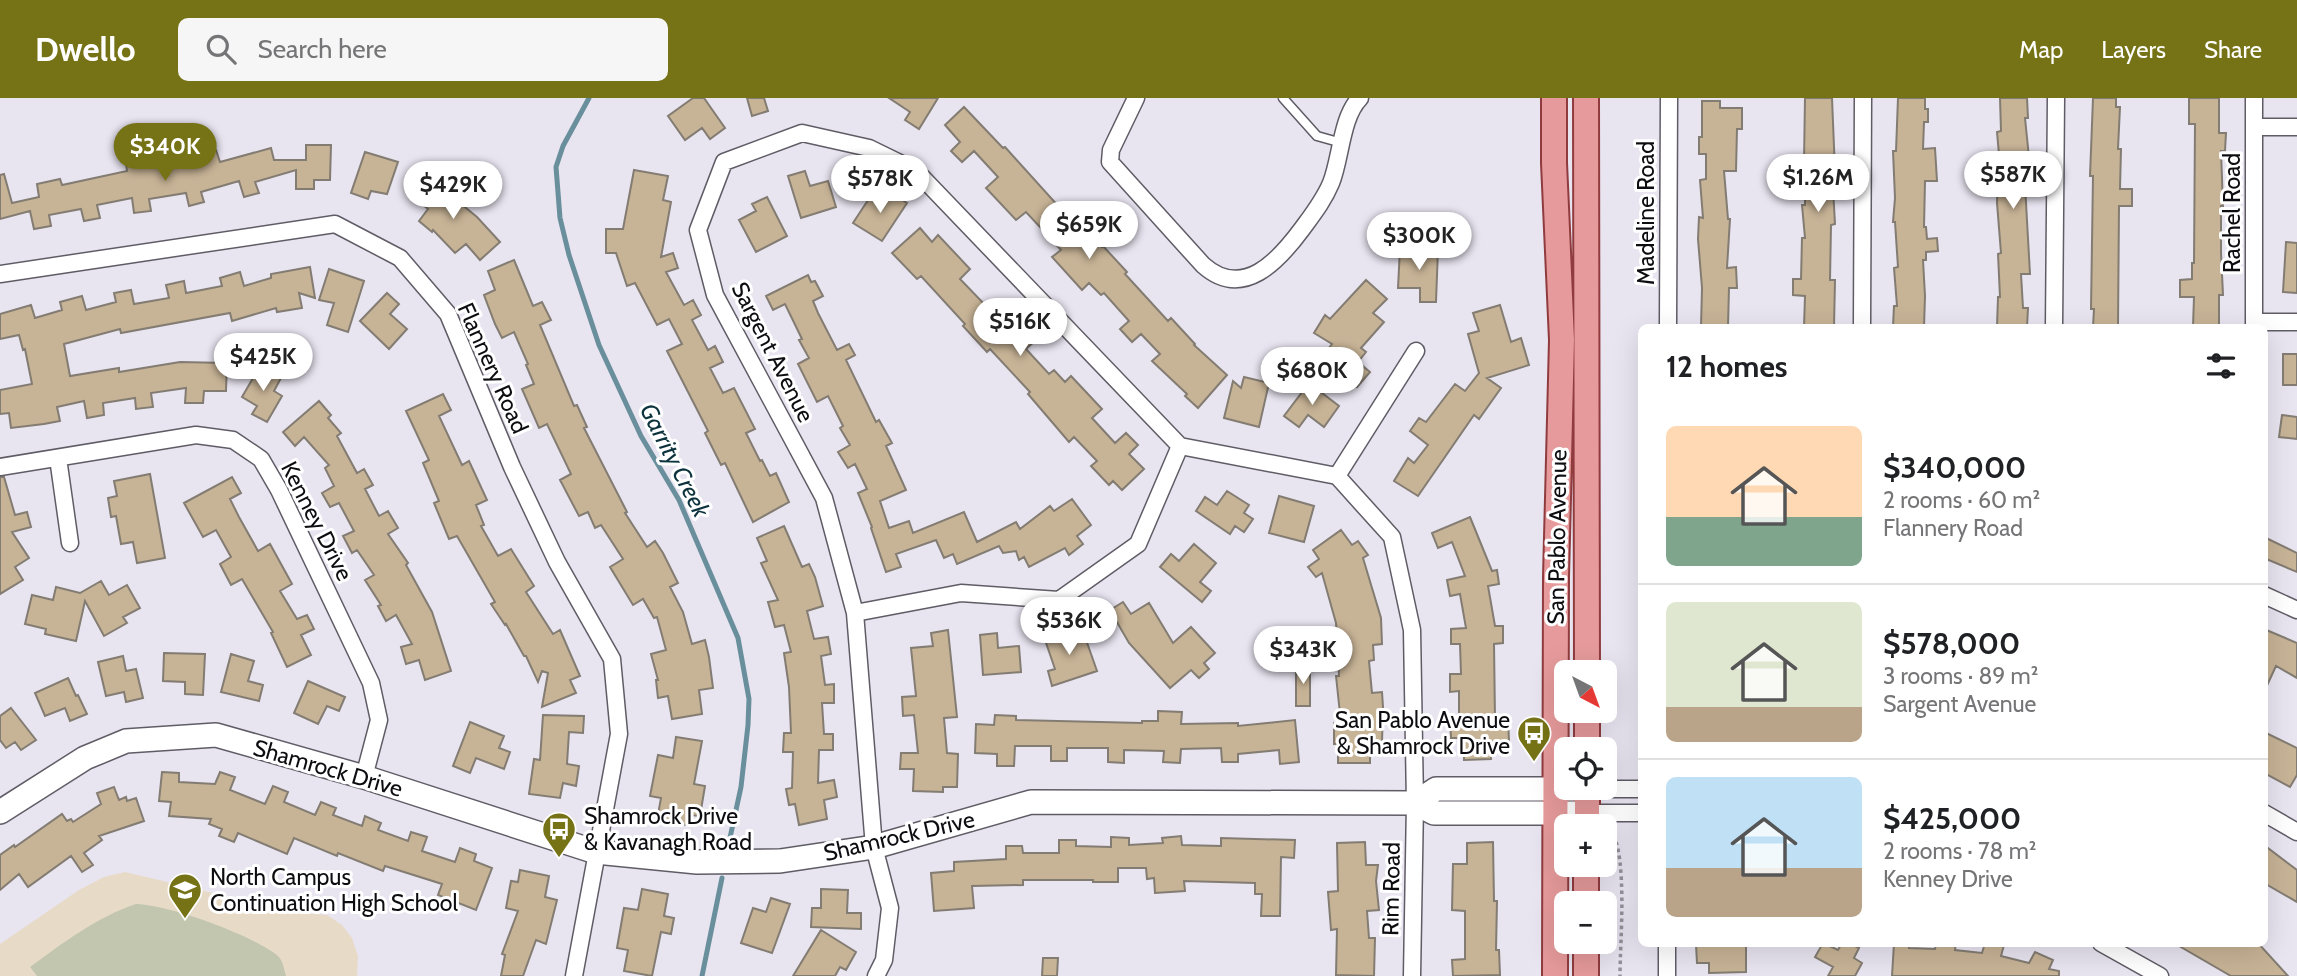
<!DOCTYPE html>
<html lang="en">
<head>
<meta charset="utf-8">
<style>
	body { margin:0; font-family:Cabin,sans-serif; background:#f6f6f6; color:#202124; height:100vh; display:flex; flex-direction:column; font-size:26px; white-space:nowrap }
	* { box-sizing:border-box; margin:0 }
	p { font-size:23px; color:#757577 }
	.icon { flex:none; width:38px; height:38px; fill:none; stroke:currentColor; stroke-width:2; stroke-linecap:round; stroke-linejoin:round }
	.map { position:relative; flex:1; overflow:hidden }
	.details { position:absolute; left:1638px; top:226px; width:630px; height:623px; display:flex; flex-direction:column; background:#fff; border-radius:10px; box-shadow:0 7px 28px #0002 }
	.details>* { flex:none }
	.needle { width:46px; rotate:139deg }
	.tools { position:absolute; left:1554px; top:562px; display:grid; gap:14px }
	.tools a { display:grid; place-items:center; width:63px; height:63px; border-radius:10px; background:#fff; box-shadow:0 7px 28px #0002; font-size:35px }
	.price { position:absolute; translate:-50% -60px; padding:0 16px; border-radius:24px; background:#fff; color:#222; font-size:23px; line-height:46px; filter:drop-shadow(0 2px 4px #0008) }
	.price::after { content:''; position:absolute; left:50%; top:42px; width:21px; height:16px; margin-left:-10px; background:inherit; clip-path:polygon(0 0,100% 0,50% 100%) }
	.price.current { background:#767216; color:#fff }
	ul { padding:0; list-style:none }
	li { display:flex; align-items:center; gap:21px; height:175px; padding:0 28px }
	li+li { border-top:2px solid #e0e0e0 }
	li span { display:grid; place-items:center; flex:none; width:196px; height:140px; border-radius:10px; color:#555 }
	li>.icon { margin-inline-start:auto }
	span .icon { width:84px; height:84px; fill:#fffc; stroke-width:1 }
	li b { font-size:30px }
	h2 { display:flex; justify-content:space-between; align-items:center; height:84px; padding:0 28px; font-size:30px }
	header { display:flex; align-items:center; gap:42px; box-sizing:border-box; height:98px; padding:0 35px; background:#767216; color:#fff }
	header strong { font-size:33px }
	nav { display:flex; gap:38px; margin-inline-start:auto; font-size:24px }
	.search { width:490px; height:63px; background:#f6f6f6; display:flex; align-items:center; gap:18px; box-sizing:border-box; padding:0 24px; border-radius:10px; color:#757577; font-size:26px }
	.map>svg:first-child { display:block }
</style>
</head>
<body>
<header>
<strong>Dwello</strong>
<div class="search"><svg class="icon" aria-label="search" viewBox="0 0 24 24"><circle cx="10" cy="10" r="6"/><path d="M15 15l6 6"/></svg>Search here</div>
<nav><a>Map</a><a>Layers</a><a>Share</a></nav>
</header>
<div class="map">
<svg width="2297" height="878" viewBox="0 0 2297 878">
	<rect width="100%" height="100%" fill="#e8e4f0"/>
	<!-- education -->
	<path fill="#e7dbc7" d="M125 774 293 814 327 817 342 827 352 840 358 858 357 878H0V846L79 792 104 779Z"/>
	<!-- green -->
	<path fill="#c2c6af" d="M136 806C167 806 255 838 278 858 283 863 284 871 286 878H37L30 869C63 845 97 819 136 806Z"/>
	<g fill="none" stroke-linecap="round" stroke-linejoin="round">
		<!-- stream -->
		<path stroke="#698f9c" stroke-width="5" d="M589 0 563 48 556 69 560 120 569 157 599 247 641 338 679 402 738 540 749 601 748 627 741 689 728 749
			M702 878 722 780"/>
	</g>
	<!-- building -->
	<path fill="#c7b396" stroke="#837c72" stroke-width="2" d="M693 0H704L725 30 710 41 702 30 685 42 668 18Z
		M747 0H764L768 13 752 18Z
		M889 0H938L919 31 905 22 910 14Z
		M1805 0H1832L1835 73H1832L1835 126 1831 127 1830 182H1835L1834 229H1804L1805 198 1793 197V181H1801L1802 140H1805L1802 107H1805V80H1796L1795 63H1804Z
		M1898 0H1925V11H1928V24H1924L1923 51 1935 50 1937 83H1925L1924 129H1926L1927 141 1937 140 1938 153 1926 154V162H1923L1925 198 1924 229H1893L1894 208H1897L1894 170 1898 169 1895 124H1893L1895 100 1893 53H1896Z
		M2000 0H2027L2028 20H2025L2030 69V87H2025L2030 176H2021L2023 210H2028L2027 229H1997L1998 199H2000L1998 156 2001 155 1997 105 1998 68H2000L1997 34 2001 33Z
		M2093 0H2116V9H2120L2118 51H2121L2120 91H2132V108H2119L2118 229H2093L2094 211H2091L2093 78H2090Z
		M2189 0H2219V35H2226L2225 53H2221L2223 108H2221V155L2223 197H2219V229H2193L2194 199H2180V182L2192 181V165H2194L2195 26H2189Z
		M1702 3H1720V10H1742V31H1737L1736 73H1724L1728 121H1730L1727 170 1736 169 1737 190H1729L1728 229H1701L1702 190 1698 141 1699 119 1703 120 1700 82 1706 81V56H1699V39H1702Z
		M964 9 1003 50 1005 49 1069 120 1072 117 1102 149 1103 148 1127 174 1125 176 1168 223 1171 220 1195 246 1194 247 1227 277 1198 310 1185 298 1187 296 1152 263 1160 256 1141 236 1132 244 1120 231 1129 223 1104 195 1101 197 1089 185 1082 192 1052 159 1061 152 1040 129 1026 114 1016 122 986 90 998 79 974 53 962 64 951 53 960 44 945 27Z
		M306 47H331L330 82H314V91H296V72L255 84 259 95 244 99 239 83 201 94 204 104 189 108 186 95 149 101 151 113 134 115 132 100 97 107 100 120 84 123 81 111 49 117 51 128 34 131 30 113 0 121V77L4 76 12 105 39 99 37 86 60 81 62 87 127 73 126 66 164 59 165 66 216 52 220 64 271 50 274 62H306Z
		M365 54 398 64 387 96 371 93 368 101 351 95Z
		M634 72 668 78 663 102 671 104 661 159 673 155 678 170 666 174 684 207 693 202 701 217 692 222 708 252 715 248 723 264 710 270 723 295 734 290 755 331 746 335 760 363 762 362 770 378 776 375 789 404 753 424 725 365 721 367 705 335 708 333 667 253 682 246 669 221 657 227 635 185 627 188 616 155H606V131H623Z
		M805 73 810 88 828 83 836 109 801 120 788 78Z
		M427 78 477 119 500 144 480 162 466 146 455 155 433 132 432 134 419 123 428 111 411 97Z
		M891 95 907 105 882 143 853 125 872 96 885 104Z
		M767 99 787 138 756 154 739 122 756 113 752 106Z
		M920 130 932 144 938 137 970 171 960 181 986 208 990 205 1001 217 1008 211 1037 241 1026 251 1049 276 1054 272 1065 284 1071 278 1102 311 1092 320 1115 345 1126 335 1138 347 1129 356 1144 371 1122 392 1113 383 1109 387 1091 368 1097 363 1074 339 1069 344 1028 296 1030 294 990 251 987 254 963 228 965 226 921 178 917 181 892 155Z
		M2286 144 2297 145V195L2283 194Z
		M1400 150 1438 151 1436 204H1420V190H1398Z
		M514 162 533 208 542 204 551 222 540 227 574 308 577 307 587 329 584 330 627 414 625 415 647 449 655 443 663 455 678 485 670 489 683 514 692 546 705 542 709 559 713 590 699 592 702 616 672 621 668 598 658 600 656 582H658L651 556 666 552 657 519 654 520 643 501 633 507 610 469 623 461 601 427 595 430 588 414 579 418 560 382 571 376 547 326 539 330 522 291 534 286 526 267 528 266 514 234 502 240 495 226 484 197 495 192 488 173Z
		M310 169 315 200 299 195 302 210 277 214 276 210 232 223 230 215 121 235 120 231 64 246 70 278 119 270V274L180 264 227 265 226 293H204L203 305H185L186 290 151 295 153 309 136 311 135 300 103 305 104 317 87 320 84 303 57 309 60 323 44 326 11 330 9 315 0 316V292L32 286 25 251 23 252 19 237 0 241V216L31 207 35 220 62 212 60 204 82 198 86 212 116 204 114 195 131 192 134 206 169 200 166 187 184 183 186 195 222 188 220 180 240 174 244 188 271 180V176Z
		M329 171 364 183 348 234 327 227 334 205 319 202Z
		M808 177 811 184 815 183 823 198 813 203 818 215 837 252 849 246 855 257 846 262 876 324 879 322 892 345 886 348 906 392 880 403 889 430 909 423 913 435 964 414 977 444 1016 424 1020 431 1050 408 1054 413 1072 401 1091 427 1077 438 1083 446 1069 457 1065 450 1029 469 1024 459 1019 462 1016 453 1003 455 999 448 957 466 953 456 944 460 936 442 896 456 901 469 886 474 871 430 872 429 858 395 867 391 855 366 848 370 838 354 850 347 840 330 843 328 828 298 817 304 798 266 809 260 799 242 802 241 785 206 773 212 766 198Z
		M1366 182 1387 201 1373 215 1384 224 1361 250 1366 254 1358 264 1370 274 1357 289 1326 264 1330 258 1325 255 1332 246 1314 235 1325 217 1330 221Z
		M387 195 399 206 390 216 407 231 389 251 360 223Z
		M1500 207 1511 244 1521 240 1529 267 1487 280 1501 290 1479 321 1474 317 1418 398 1394 383 1408 360 1414 365 1428 347 1410 333 1419 320 1426 324 1455 286 1465 293 1479 275 1468 236 1479 233 1473 215Z
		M2283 256H2297V287H2283Z
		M260 268 281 280 274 293 282 298 267 324 252 316 257 308 242 299Z
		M1244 279 1269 285 1259 329 1224 320 1233 283 1241 290Z
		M1309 285 1339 308 1324 329 1308 317 1299 329 1284 318Z
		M443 296 451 312 439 318 462 367 469 363 487 402 476 407 484 427 481 428 498 458 511 451 534 488 526 494 553 536 560 532 580 578 570 582 576 595 542 609 548 575 542 573 538 584 526 558H524L506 526 505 527 491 506 495 504 457 438 449 441 434 405 439 403 423 365 429 362 406 313Z
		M319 303 331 317 328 320 341 335 337 338 357 375 364 371 373 387 365 391 379 418 388 413 398 430 388 436 408 465 406 467 432 514 451 573 425 582 419 562 406 566 401 549 412 546 396 517 386 523 378 508 381 507 365 482 374 477 357 452 352 455 343 438 354 433 339 405 330 409 322 395 334 388 325 370 329 367 304 339 295 348 283 334Z
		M2282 317 2297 319V341L2279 339Z
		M150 376 165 460 137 465 133 444 121 446 116 418 111 419 108 400 117 398 114 383Z
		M0 379H4L15 417 27 414 31 429 12 434 29 460 15 469 23 482 0 496Z
		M232 379 241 395 230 401 239 419 258 453 270 446 292 486 280 493 297 521 307 517 314 531 301 537 311 557 287 569 271 535 273 534 242 481 231 487 220 466 231 459 216 432 203 439 184 405Z
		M1227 393 1249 407 1244 415 1253 421 1244 434 1235 428 1230 436 1196 413 1205 399 1217 407Z
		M1279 398 1314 408 1304 444 1269 435Z
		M1470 419 1492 473 1497 472 1499 486 1488 488 1495 528H1503V545L1494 546 1495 621 1508 620 1509 643 1490 644 1491 661 1464 662V640H1451L1450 622H1459V593L1450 594V576H1461L1460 546H1451V531L1466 530 1460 496 1450 498 1447 482 1465 478 1452 444 1438 450 1432 435Z
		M784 428 802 469 809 466 815 479 823 508 807 513 814 541 828 539 831 556 821 558 825 587 834 586V605H822L824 636H833V652H819L818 685 834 682 837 699 824 702 827 721 799 727 795 706 789 707 786 691 792 690 793 654H783L784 635H791L789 589 784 555 791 554 784 527 775 529 768 504 778 502 761 465 767 463 757 440Z
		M1341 432 1352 447 1358 443 1368 457 1363 460 1381 520 1382 546 1373 547 1374 562 1369 563 1372 595 1382 594 1383 609 1382 644 1370 643V665H1338V646H1334V625H1341L1336 578H1339L1336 525 1322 475 1316 479 1308 469 1319 461 1313 452Z
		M2264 439 2297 455V474L2264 460Z
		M1194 446 1216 465 1200 484 1211 493 1202 504 1160 469 1171 456 1179 463Z
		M101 483 109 497 127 487 140 510 123 519 127 525 104 538 85 503 76 543 45 536 46 531 25 526 32 497 53 502 56 489 80 495Z
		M1123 504 1131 516 1149 505 1173 545 1191 529 1215 555 1204 565 1209 571 1199 580 1191 572 1170 590 1129 545 1110 512Z
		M1060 530 1065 542 1084 536 1097 573 1052 588 1048 573 1055 571 1043 536Z
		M2264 531 2297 545V580L2276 568 2264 594Z
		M948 532 957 619 944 620 947 655 958 656 957 689H943V694L913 693 914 671H900L901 655H918L914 617 903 618 902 599 916 598 911 550 933 548 931 535Z
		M997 535 998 550 1019 548 1021 574 983 577 980 537Z
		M164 555 205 556 203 597 185 596V584L163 583Z
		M231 556 254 563 248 583 263 587 259 603 221 594Z
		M123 558 126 573 136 571 143 600 126 604 124 594 106 598 98 564Z
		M1296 569H1310V608H1296Z
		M68 580 76 598 78 597 87 616 70 623 65 610 45 618 35 595Z
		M308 583 345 599 339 613 327 608 318 626 294 615Z
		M11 610 36 642 21 652 15 644 6 650 0 642V618Z
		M1158 613 1182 614 1181 626 1238 625V628L1295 622 1299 664 1280 666 1279 652 1238 656V664H1222L1221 650 1181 651 1180 665 1163 664 1164 653 1124 652V665L1108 664V650H1067V663H1051V648H1015L1014 668H997V656L975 655 976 626 994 627 995 617 1016 618V622L1142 625V623H1158Z
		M543 617 584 618 583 635 569 634 567 666 579 668 576 688 563 685 560 700 529 696 534 661 540 662Z
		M470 624 504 638 499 650 510 654 504 671 476 660 470 675 453 668Z
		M2264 634 2297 650V677L2290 689 2264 675Z
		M676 639 702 643 694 686 705 688 700 718 689 717 687 727 657 722 661 700 650 698 658 657 673 660Z
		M162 674 179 675V684L215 686 220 674 235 679 230 692 265 706 273 688 288 694 284 704 315 717 321 704 336 710 333 717 362 728 365 718 381 725 378 732 408 743 411 734 427 739 422 753 455 764 460 750 476 756 474 763 492 770 476 812 438 797 442 786 385 768 383 773 338 755 337 758 294 740 287 756 238 735 234 744 219 738 222 731 209 726 211 721 169 718 171 704 159 703Z
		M114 689 119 702 126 699 127 703 136 700 144 723 99 738 102 742 84 755 93 767 82 774 71 758 28 789 19 776 0 792V757L14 747 15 749 62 716 67 723 71 721 73 724 101 706 97 695Z
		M1181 738 1182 747 1221 748V740L1295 742 1294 760 1281 759 1280 818H1261L1262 796H1255V785L1184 783 1185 793 1155 795 1154 780 1147 781 1146 770H1118V784H1093V782H1023V787L972 788 974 810 934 813 931 775 954 773V764L1006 761V748H1022L1023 755H1059V742H1076V748L1111 749V739L1129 740V747L1163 745 1162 740Z
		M1365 744 1366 767H1378L1376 783 1379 812 1367 813 1369 840H1375L1374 878 1336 877 1337 831 1331 832 1328 794 1338 793 1337 745Z
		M1493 744 1494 803H1497L1496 852H1499L1500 877 1453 878 1452 862 1465 861V813L1452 812 1453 766H1467V745Z
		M2264 747 2297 772V804L2264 785Z
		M520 772 549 778 545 799 557 802 546 846 536 842 523 878H501L505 857 502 856 518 813 506 810 511 783 518 784Z
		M642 791 668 796 664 818 674 820 671 836 661 834 652 878 624 873 628 852 617 850 624 810 638 812Z
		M821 791 848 792 847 815H861V831L811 829 812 810H821Z
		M771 800 790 806 772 855 741 845 753 810 766 814Z
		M821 832 856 854 846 872 840 869 835 878H793Z
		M1746 845V874L1709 875V865H1697L1696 847Z
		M1823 845 1838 852 1842 845H1849L1859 850 1854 860 1862 865 1855 878H1828L1833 869 1815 859Z
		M1894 845H1909V850L1935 851 1936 845H1956L1955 852 1982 855 1985 845H1997L2004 847 2001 858 2029 865 2035 854 2053 862 2049 871 2059 873V878H1892Z
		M2174 845H2258L2288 878H2231Z
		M1043 860H1058L1057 878H1042Z"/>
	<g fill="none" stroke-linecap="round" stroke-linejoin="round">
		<!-- lane casing -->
		<g stroke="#605c66" stroke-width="11">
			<path id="lane" d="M1283 0 1317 38 1342 45"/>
		</g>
		<!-- street casing -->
		<g stroke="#605c66" stroke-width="19">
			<path id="street" d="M1136 0 1111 52 1110 64 1203 167C1243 203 1279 162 1302 131 1313 116 1324 102 1331 85 1341 61 1341 19 1360 0
				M2254 0V229
				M2254 29H2297
				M0 176 335 126 400 160 448 216 512 369 557 464 612 561 619 636 574 878
				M2255 224H2297
				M1668 229 1669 0
				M1862 229 1863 0
				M2054 229 2056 0
				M58 360 70 445
				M0 369 196 337 233 342 261 361 279 392 371 585 379 622 364 679
				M1337 378 1416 253
				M2264 497 2297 512
				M855 515 961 495 1059 502 1138 446 1180 348
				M1587 691H1642
				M1587 715H1642
				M2264 715 2297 734
				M1667 845V878
				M2101 845 2160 878
				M876 878 884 862 890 810 874 749 855 515 824 400 715 197 698 132 724 64 802 35 869 50 916 73 1180 348 1337 378 1392 439 1412 532 1415 705 1412 878"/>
		</g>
		<!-- secondary casing -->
		<g stroke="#605c66" stroke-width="26">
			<path id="secondary" d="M1415 705 1436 691H1587
				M0 714 85 660 126 643 216 637 364 679 596 754 697 764 780 763 874 749 1031 704 1415 705 1434 715H1587"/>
		</g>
		<!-- primary casing -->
		<g stroke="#903c3f" stroke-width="28">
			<path id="primary" d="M1554 0V65L1562 242 1556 479 1555 878
				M1586 0 1587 574
				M1587 612V651
				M1587 728V690
				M1586 805V766
				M1586 878V844"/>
		</g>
		<!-- path -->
		<path stroke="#95929b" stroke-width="3.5" stroke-dasharray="3.5 3.5" stroke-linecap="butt" d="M1611 731C1628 760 1620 842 1620 878"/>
		<!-- lane -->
		<use href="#lane" stroke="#fff" stroke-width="8"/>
		<!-- street -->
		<use href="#street" stroke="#fff" stroke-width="16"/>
		<!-- secondary -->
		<use href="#secondary" stroke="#fff" stroke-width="23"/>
		<!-- primary -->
		<use href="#primary" stroke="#e69a9b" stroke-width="24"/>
	</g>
	<!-- icons -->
	<defs>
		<g id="bus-pin" transform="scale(1.75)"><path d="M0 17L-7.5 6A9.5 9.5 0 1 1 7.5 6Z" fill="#767216" stroke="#fff"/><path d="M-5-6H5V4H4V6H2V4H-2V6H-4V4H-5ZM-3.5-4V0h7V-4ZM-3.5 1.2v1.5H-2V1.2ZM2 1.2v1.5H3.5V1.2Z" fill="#fff"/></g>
		<g id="school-pin" transform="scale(1.75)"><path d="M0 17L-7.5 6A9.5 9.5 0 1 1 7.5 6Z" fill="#767216" stroke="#fff"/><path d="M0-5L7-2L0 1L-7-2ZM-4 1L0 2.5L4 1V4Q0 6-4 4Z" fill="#fff"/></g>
	</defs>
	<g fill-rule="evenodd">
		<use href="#bus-pin" x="1534" y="635"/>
		<use href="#bus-pin" x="559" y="731"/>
		<use href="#school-pin" x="185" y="792"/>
	</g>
	<g text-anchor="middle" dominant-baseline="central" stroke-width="6" stroke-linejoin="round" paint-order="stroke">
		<!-- street labels -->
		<g font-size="23" fill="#0d0c10" stroke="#fff">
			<text transform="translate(1646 115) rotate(-90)">Madeline Road</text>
			<text transform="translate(2232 115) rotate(-90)">Rachel Road</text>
			<text transform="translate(773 254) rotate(63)">Sargent Avenue</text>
			<text transform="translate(493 270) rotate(66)">Flannery Road</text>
			<text transform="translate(317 423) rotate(63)">Kenney Drive</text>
			<text transform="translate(1557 439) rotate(-89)">San Pablo Avenue</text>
			<text transform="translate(328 670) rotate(16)">Shamrock Drive</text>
			<text transform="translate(899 738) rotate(-13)">Shamrock Drive</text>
			<text transform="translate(1391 791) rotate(-89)">Rim Road</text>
		</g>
		<!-- poi labels -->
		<g font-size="23" fill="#0d0c10" stroke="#fff" text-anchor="start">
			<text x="1510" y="622" text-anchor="end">San Pablo Avenue<tspan x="1510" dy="26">&amp; Shamrock Drive</tspan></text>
			<text x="584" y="718">Shamrock Drive<tspan x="584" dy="26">&amp; Kavanagh Road</tspan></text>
			<text x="210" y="779">North Campus<tspan x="210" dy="26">Continuation High School</tspan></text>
		</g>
		<!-- water labels -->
		<g font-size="24" font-style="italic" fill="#0c323d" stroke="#fff">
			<text transform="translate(675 362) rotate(63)">Garrity Creek</text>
		</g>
	</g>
</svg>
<div class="tools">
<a><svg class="needle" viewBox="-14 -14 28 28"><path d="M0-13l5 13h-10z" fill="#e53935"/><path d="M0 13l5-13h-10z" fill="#757577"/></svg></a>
<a><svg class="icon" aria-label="locate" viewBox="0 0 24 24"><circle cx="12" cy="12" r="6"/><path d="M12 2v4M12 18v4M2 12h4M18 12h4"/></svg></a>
<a>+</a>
<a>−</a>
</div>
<b class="price current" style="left:165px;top:85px">$340K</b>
<b class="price" style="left:2013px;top:113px">$587K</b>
<b class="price" style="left:1818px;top:116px">$1.26M</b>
<b class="price" style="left:880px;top:117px">$578K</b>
<b class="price" style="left:453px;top:123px">$429K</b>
<b class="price" style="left:1089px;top:163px">$659K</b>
<b class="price" style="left:1419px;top:174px">$300K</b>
<b class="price" style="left:1020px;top:260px">$516K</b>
<b class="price" style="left:263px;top:295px">$425K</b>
<b class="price" style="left:1312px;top:309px">$680K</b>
<b class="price" style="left:1069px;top:559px">$536K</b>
<b class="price" style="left:1303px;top:588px">$343K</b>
<section class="details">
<h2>12 homes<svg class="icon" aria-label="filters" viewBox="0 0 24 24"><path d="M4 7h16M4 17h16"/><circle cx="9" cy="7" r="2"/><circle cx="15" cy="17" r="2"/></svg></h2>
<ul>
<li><span style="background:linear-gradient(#ffd9b3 65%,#7fa58c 0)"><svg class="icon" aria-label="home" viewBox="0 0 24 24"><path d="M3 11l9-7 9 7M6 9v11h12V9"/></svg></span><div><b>$340,000</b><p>2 rooms · 60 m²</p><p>Flannery Road</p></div></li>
<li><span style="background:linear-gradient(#dfe7d0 75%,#b9a48a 0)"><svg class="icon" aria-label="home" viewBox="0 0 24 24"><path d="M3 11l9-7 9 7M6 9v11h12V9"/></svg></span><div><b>$578,000</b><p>3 rooms · 89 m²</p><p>Sargent Avenue</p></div></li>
<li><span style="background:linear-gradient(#bfe0f5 65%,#b9a48a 0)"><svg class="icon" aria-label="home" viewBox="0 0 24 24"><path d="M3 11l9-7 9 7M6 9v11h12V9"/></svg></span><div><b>$425,000</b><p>2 rooms · 78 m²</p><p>Kenney Drive</p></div></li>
</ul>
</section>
</div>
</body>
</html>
